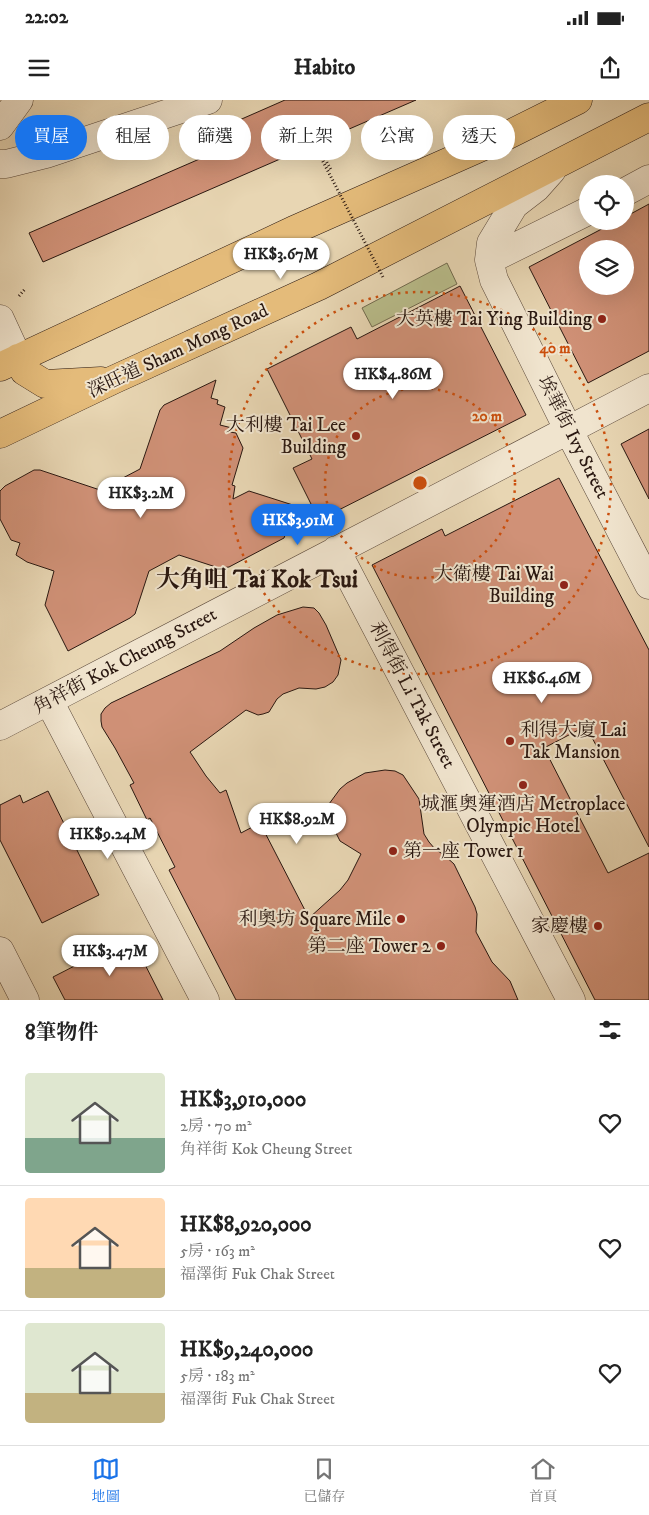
<!DOCTYPE html>
<html lang="zh-TW">
<head>
<meta charset="utf-8">
<style>
	body { margin:0; font-family:"IM FELL DW Pica","Noto Serif TC",serif; background:#f6f6f6; color:#222; height:100vh; display:flex; flex-direction:column; font-size:19px; white-space:nowrap }
	* { box-sizing:border-box; margin:0 }
	p { font-size:16px; color:#767676 }
	.icon { flex:none; width:28px; height:28px; fill:none; stroke:currentColor; stroke-width:2; stroke-linecap:round; stroke-linejoin:round }
	.map { position:relative; height:900px; overflow:hidden }
	.side { display:flex; flex-direction:column; background:#fff; flex:1 }
	.side>* { flex:none }
	.hud { position:absolute; left:15px; top:15px; width:620px; height:45px; display:flex; gap:10px }
	.buttons { position:absolute; left:579px; top:75px; display:grid; gap:10px }
	.buttons a { display:grid; place-items:center; width:55px; height:55px; border-radius:50%; background:#fff; box-shadow:0 5px 20px #0002; font-size:25px }
	.price { position:absolute; translate:-50% -42px; padding:0 11px; border-radius:18px; background:#fff; color:#222; font-size:16px; line-height:32px; filter:drop-shadow(0 1px 2px #0008) }
	.price::after { content:''; position:absolute; left:50%; top:30px; width:15px; height:11px; margin-left:-8px; background:inherit; clip-path:polygon(0 0,100% 0,50% 100%) }
	.price.on { background:#1a73e8; color:#fff }
	ul { padding:0; list-style:none }
	li { display:flex; align-items:center; gap:15px; height:125px; padding:0 25px }
	li+li { border-top:1px solid #e0e0e0 }
	li span { display:grid; place-items:center; flex:none; width:140px; height:100px; border-radius:5px; color:#555 }
	li>.icon { margin-inline-start:auto }
	span .icon { width:60px; height:60px; fill:#fffc; stroke-width:1 }
	li b { font-size:21px }
	h2 { display:flex; justify-content:space-between; align-items:center; height:60px; padding:0 25px; font-size:21px }
	.pill { padding:0 18px; border-radius:22px; background:#fff; box-shadow:0 5px 20px #0002; font-size:18px; line-height:45px }
	.pill.on { background:#1a73e8; color:#fff }
	.status { display:flex; justify-content:space-between; align-items:center; height:35px; padding:0 25px; background:#fff; direction:ltr }
	.status svg { height:14px; fill:currentColor }
	header { display:flex; justify-content:space-between; align-items:center; height:65px; padding:0 25px; background:#fff; font-size:22px; font-weight:700 }
	.dock { display:flex; justify-content:space-around; align-items:center; height:70px; border-top:1px solid #e0e0e0; background:#fff; font-size:14px; color:#767676 }
	.dock a { display:grid; justify-items:center; gap:2px }
	.dock .on { color:#1a73e8 }
	.map>svg:first-child { display:block }
</style>
</head>
<body>
<div class="status"><b>22:02</b><svg viewBox="0 0 49 12"><path d="M0 12V9h3v3zM5 12V6h3v6zM10 12V3h3v9zM15 12V0h3v12zM26 1h20v11H26zM47 4h2v5h-2z"/></svg></div>
<header><svg class="icon" aria-label="menu" viewBox="0 0 24 24"><path d="M4 6h16M4 12h16M4 18h16"/></svg>Habito<svg class="icon" aria-label="share" viewBox="0 0 24 24"><path d="M12 15V3M7 8l5-5 5 5M5 13v7h14v-7"/></svg></header>
<div class="map">
<svg width="649" height="900" viewBox="0 0 649 900">
	<rect width="100%" height="100%" fill="#e8d6b3"/>
	<filter id="stains"><feTurbulence type="fractalNoise" baseFrequency=".004" numOctaves="4"/><feColorMatrix values="0 0 0 0 .2 0 0 0 0 .09 0 0 0 0 .02 0 0 0 .5 -.17"/></filter>
	<radialGradient id="worn" r=".72"><stop offset=".6" stop-color="#630" stop-opacity="0"/><stop offset="1" stop-color="#630" stop-opacity=".3"/></radialGradient>
	<!-- green -->
	<path fill="#b9bd8b" stroke="#716a4e" d="M447 163 457 184 372 227 362 208Z"/>
	<!-- building -->
	<path fill="#d09177" stroke="#291710" fill-rule="evenodd" d="M285 0H416L43 162 29 133 211 54 203 36Z
		M649 104V251L588 283 529 167 617 121H625V117ZM588 149H625V186H588Z
		M460 186 526 315 319 420 293 368 312 359 267 269 351 227 357 239Z
		M216 280 211 298 218 300 217 304 225 307 220 325 232 328 230 332 236 333 243 348 232 385 235 386 233 399 249 391 296 406 284 438 229 467 219 468 179 455 149 471 135 514 130 518 68 551 45 505 54 471 27 462 16 455 20 443 11 440 0 419V391L5 386 34 370H40L100 390 140 369 160 310 164 305Z
		M649 329V399L621 344Z
		M559 378 649 550V747L586 626 544 648 608 773 649 753V900H595L372 465 442 429 445 436Z
		M303 507 314 508 319 513 326 525 341 560 338 575 333 582 325 587 316 589 299 588 283 594 277 599 269 612 263 614 258 615 246 610 190 652 206 676 220 693 226 690 241 733 260 723 309 818 340 790 348 780 361 754 340 741 330 721 328 713 329 704 340 689 347 683 365 673 385 670 395 671 403 675 419 699 424 734 429 742 435 749 444 755 454 764 475 807 477 814 476 832 492 862 510 881 518 900H236L169 770 175 767 150 718 147 720 130 685 134 683 115 648 102 627 101 621V614L105 608 111 603 220 551 254 528 277 515Z
		M48 691 99 795 42 823 0 740V705L20 695 23 703Z
		M131 837 163 900H65L53 877Z"/>
	<g fill="none" stroke-linecap="round" stroke-linejoin="round">
		<!-- minor casing -->
		<g stroke="#594739" stroke-width="29">
			<path id="minor" d="M0 26 19 0
				M0 64H6L46 54 208 0
				M552 70 536 88 514 105 491 143 489 160 494 180 510 212 569 331 649 485
				M625 92 649 79
				M489 160 588 111
				M0 219 18 258
				M336 450 571 900
				M49 601 205 900
				M0 626 649 288
				M0 851 25 900"/>
		</g>
		<!-- major casing -->
		<g stroke="#291710" stroke-width="29">
			<path id="major" d="M18 258 24 271 45 284 101 281
				M0 267 294 130 502 38 578 0
				M0 334 113 280 319 186 649 17"/>
		</g>
		<!-- path -->
		<path stroke="#291710" stroke-width="3" stroke-dasharray="1 2.5" stroke-linecap="butt" d="M319 32 321 35 314 38 331 70
			M309 36 319 32
			M19 196 25 189"/>
		<!-- minor -->
		<use href="#minor" stroke="#f0e4ce" stroke-width="28"/>
		<!-- major -->
		<use href="#major" stroke="#e4bb7a" stroke-width="28"/>
		<!-- path-bridge -->
		<path stroke="#291710" stroke-width="3" stroke-dasharray="1 2.5" stroke-linecap="butt" d="M305 27 384 179"/>
	</g>
	<!-- distance rings -->
	<g fill="none" stroke="#cb4f0d" stroke-width="2.5" stroke-dasharray="2.5 5">
		<circle cx="420" cy="383" r="95"/>
		<circle cx="420" cy="383" r="191"/>
	</g>
	<!-- markers -->
	<g fill="#8f2418" stroke="#f0e4ce" stroke-width="2">
		<circle cx="602" cy="219" r="5"/>
		<circle cx="356" cy="336" r="5"/>
		<circle cx="564" cy="485" r="5"/>
		<circle cx="510" cy="641" r="5"/>
		<circle cx="523" cy="685" r="5"/>
		<circle cx="393" cy="751" r="5"/>
		<circle cx="401" cy="819" r="5"/>
		<circle cx="598" cy="826" r="5"/>
		<circle cx="441" cy="846" r="5"/>
	</g>
	<g text-anchor="middle" dominant-baseline="central" stroke-width="4" stroke-linejoin="round" paint-order="stroke">
		<!-- poi labels -->
		<g font-size="19" fill="#291710" stroke="#f0e4ce" text-anchor="end">
			<text x="592" y="219">大英樓 Tai Ying Building</text>
			<text x="346" y="325">大利樓 Tai Lee<tspan x="346" dy="22">Building</tspan></text>
			<text x="554" y="474">大衛樓 Tai Wai<tspan x="554" dy="22">Building</tspan></text>
			<text x="520" y="630" text-anchor="start">利得大廈 Lai<tspan x="520" dy="22">Tak Mansion</tspan></text>
			<text x="523" y="704" text-anchor="middle">城滙奧運酒店 Metroplace<tspan x="523" dy="22">Olympic Hotel</tspan></text>
			<text x="403" y="751" text-anchor="start">第一座 Tower 1</text>
			<text x="391" y="819">利奧坊 Square Mile</text>
			<text x="588" y="826">家慶樓</text>
			<text x="431" y="846">第二座 Tower 2</text>
		</g>
		<!-- street labels -->
		<g font-size="19" fill="#291710" stroke="#f0e4ce">
			<text transform="translate(178 251) rotate(-25)">深旺道 Sham Mong Road</text>
			<text transform="translate(573 337) rotate(63)">埃華街 Ivy Street</text>
			<text transform="translate(125 561) rotate(-28)">角祥街 Kok Cheung Street</text>
			<text transform="translate(412 595) rotate(62)">利得街 Li Tak Street</text>
		</g>
		<!-- district labels -->
		<g font-size="24" font-weight="bold" fill="#291710" stroke="#f0e4ce">
			<text x="257" y="480">大角咀 Tai Kok Tsui</text>
		</g>
	</g>
	<circle cx="420" cy="383" r="8" fill="#cb4f0d" stroke="#f0e4ce" stroke-width="2.5"/>
	<g font-size="15" text-anchor="middle" font-weight="bold" fill="#cb4f0d" stroke="#f0e4ce" stroke-width="4" stroke-linejoin="round" paint-order="stroke">
		<text x="555" y="253">40 m</text>
		<text x="487" y="321">20 m</text>
	</g>
	<rect width="100%" height="100%" filter="url(#stains)"/>
	<rect width="100%" height="100%" fill="url(#worn)"/>
</svg>
<div class="buttons">
<a><svg class="icon" aria-label="locate" viewBox="0 0 24 24"><circle cx="12" cy="12" r="6"/><path d="M12 2v4M12 18v4M2 12h4M18 12h4"/></svg></a>
<a><svg class="icon" aria-label="layers" viewBox="0 0 24 24"><path d="M12 4l9 5-9 5-9-5zM3 14l9 5 9-5"/></svg></a>
</div>
<b class="price" style="left:281px;top:180px">HK$3.67M</b>
<b class="price" style="left:393px;top:300px">HK$4.86M</b>
<b class="price" style="left:141px;top:419px">HK$3.2M</b>
<b class="price on" style="left:298px;top:446px">HK$3.91M</b>
<b class="price" style="left:542px;top:604px">HK$6.46M</b>
<b class="price" style="left:297px;top:745px">HK$8.92M</b>
<b class="price" style="left:108px;top:760px">HK$9.24M</b>
<b class="price" style="left:110px;top:877px">HK$3.47M</b>
<div class="hud">
<a class="pill on">買屋</a>
<a class="pill">租屋</a>
<a class="pill">篩選</a>
<a class="pill">新上架</a>
<a class="pill">公寓</a>
<a class="pill">透天</a>
</div>
</div>
<section class="side">
<h2>8筆物件<svg class="icon" aria-label="filters" viewBox="0 0 24 24"><path d="M4 7h16M4 17h16"/><circle cx="9" cy="7" r="2"/><circle cx="15" cy="17" r="2"/></svg></h2>
<ul>
<li><span style="background:linear-gradient(#dfe7d0 65%,#7fa58c 0)"><svg class="icon" aria-label="home" viewBox="0 0 24 24"><path d="M3 11l9-7 9 7M6 9v11h12V9"/></svg></span><div><b>HK$3,910,000</b><p>2房 · 70 m²</p><p>角祥街 Kok Cheung Street</p></div><svg class="icon" aria-label="heart" viewBox="0 0 24 24"><path d="M12 20l-8-8c-3-5 5-10 8-4 3-6 11-1 8 4z"/></svg></li>
<li><span style="background:linear-gradient(#ffd9b3 70%,#c2b280 0)"><svg class="icon" aria-label="home" viewBox="0 0 24 24"><path d="M3 11l9-7 9 7M6 9v11h12V9"/></svg></span><div><b>HK$8,920,000</b><p>5房 · 163 m²</p><p>福澤街 Fuk Chak Street</p></div><svg class="icon" aria-label="heart" viewBox="0 0 24 24"><path d="M12 20l-8-8c-3-5 5-10 8-4 3-6 11-1 8 4z"/></svg></li>
<li><span style="background:linear-gradient(#dfe7d0 70%,#c2b280 0)"><svg class="icon" aria-label="home" viewBox="0 0 24 24"><path d="M3 11l9-7 9 7M6 9v11h12V9"/></svg></span><div><b>HK$9,240,000</b><p>5房 · 183 m²</p><p>福澤街 Fuk Chak Street</p></div><svg class="icon" aria-label="heart" viewBox="0 0 24 24"><path d="M12 20l-8-8c-3-5 5-10 8-4 3-6 11-1 8 4z"/></svg></li>
</ul>
</section>
<nav class="dock">
<a class="on"><svg class="icon" aria-label="map" viewBox="0 0 24 24"><path d="M3 6l6-2 6 2 6-2v14l-6 2-6-2-6 2zM9 4v14M15 6v14"/></svg>地圖</a>
<a><svg class="icon" aria-label="saved" viewBox="0 0 24 24"><path d="M7 4h10v16l-5-4-5 4z"/></svg>已儲存</a>
<a><svg class="icon" aria-label="home" viewBox="0 0 24 24"><path d="M3 11l9-7 9 7M6 9v11h12V9"/></svg>首頁</a>
</nav>
</body>
</html>
